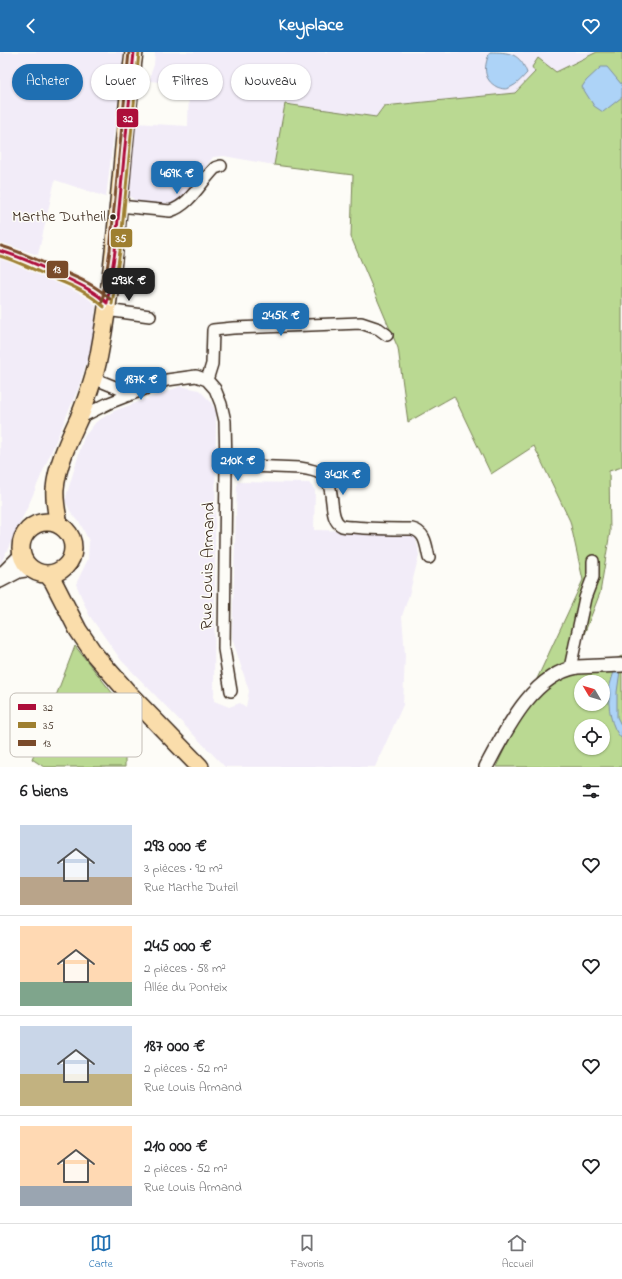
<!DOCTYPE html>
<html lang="fr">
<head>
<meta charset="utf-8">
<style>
	body { margin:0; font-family:"Indie Flower",sans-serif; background:#f2f2f2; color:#202124; height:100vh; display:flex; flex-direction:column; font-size:15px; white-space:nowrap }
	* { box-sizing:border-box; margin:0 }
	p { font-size:13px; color:#757577 }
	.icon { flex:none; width:22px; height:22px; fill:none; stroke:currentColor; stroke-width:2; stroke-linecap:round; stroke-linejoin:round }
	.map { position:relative; height:715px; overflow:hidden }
	.side { display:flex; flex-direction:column; background:#fff; flex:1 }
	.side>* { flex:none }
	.guide { position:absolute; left:12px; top:12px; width:400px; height:36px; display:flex; gap:8px }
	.needle { width:26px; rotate:308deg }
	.buttons { position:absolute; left:574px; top:623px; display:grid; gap:8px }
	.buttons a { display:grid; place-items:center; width:36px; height:36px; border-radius:50%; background:#fff; box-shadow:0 1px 3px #0004; font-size:20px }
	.price { position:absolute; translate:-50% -34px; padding:0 9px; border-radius:8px; background:#1f6fb2; color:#fff; font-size:13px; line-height:26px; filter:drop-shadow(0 1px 2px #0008) }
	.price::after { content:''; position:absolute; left:50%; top:24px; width:12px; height:9px; margin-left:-6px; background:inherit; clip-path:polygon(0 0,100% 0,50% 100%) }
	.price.selected { background:#222; color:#fff }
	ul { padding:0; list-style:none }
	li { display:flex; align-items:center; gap:12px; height:100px; padding:0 20px }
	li+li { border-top:1px solid #e0e0e0 }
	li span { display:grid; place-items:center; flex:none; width:112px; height:80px; border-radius:0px; color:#555 }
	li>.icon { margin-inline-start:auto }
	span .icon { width:48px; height:48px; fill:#fffc; stroke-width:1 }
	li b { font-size:17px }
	h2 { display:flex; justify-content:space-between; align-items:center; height:48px; padding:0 20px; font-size:17px }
	.tag { padding:0 14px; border-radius:18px; background:#fff; box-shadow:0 1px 3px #0004; font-size:14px; line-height:36px }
	.tag.selected { background:#1f6fb2; color:#fff }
	header { display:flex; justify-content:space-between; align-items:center; height:52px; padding:0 20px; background:#1f6fb2; color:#fff; font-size:18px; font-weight:800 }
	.tab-bar { display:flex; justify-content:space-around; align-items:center; height:56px; border-top:1px solid #e0e0e0; background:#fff; font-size:11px; color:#757577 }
	.tab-bar a { display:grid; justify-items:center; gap:2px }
	.tab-bar .selected { color:#1f6fb2 }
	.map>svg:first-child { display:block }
</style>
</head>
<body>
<header><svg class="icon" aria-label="back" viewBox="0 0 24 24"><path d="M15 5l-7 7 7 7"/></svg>Keyplace<svg class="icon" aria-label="heart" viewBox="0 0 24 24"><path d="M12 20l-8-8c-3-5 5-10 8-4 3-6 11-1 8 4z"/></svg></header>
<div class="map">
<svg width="622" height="715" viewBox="0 0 622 715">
	<rect width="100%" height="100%" fill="#fdfcf7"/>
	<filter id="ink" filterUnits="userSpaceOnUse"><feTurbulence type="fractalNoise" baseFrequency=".025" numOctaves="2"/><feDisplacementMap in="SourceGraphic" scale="8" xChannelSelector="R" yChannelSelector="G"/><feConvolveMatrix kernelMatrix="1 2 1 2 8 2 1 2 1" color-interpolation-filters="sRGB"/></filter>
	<g filter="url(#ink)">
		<!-- built -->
		<path fill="#f2ecf8" d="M0 0H124L106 145 55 128 38 203 0 191Z
			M155 0H597L556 20H535L515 41 384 54 376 65 286 53 274 113 224 104 213 105 183 146 173 152 135 149 127 141 135 71 188 74 189 33 150 29 151 21 154 13Z
			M0 206 12 209 85 244 96 253 92 293 78 337 29 452 0 513Z
			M181 334 199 338 211 350 216 360 214 649 229 655 240 651 246 655 249 639 232 586 237 430 309 431 315 438 314 478 415 480 419 503 409 543 402 564 405 603 403 653 375 715H225L121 608 89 563 76 532 88 507 89 489 80 471 70 459 65 448 84 385 96 370 114 359Z"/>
		<!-- green -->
		<path fill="#bad992" stroke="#7a8258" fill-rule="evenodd" d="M597 0H622V415L609 419 610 480 600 541 576 603 585 620 622 604V715H496L583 528 570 469 534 394 491 422 454 344 408 370 398 296 351 185 353 123 274 113 285 52 376 65 384 54 515 41 535 20 532 15 538 6 556 20ZM581 630H603V652H581ZM581 674H603V696H581Z
			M75 594 125 657V715H44L32 707Z"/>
		<!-- water -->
		<path fill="#add3f7" stroke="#7f8fa0" d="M490 0C509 0 520 1 527 21 522 26 518 32 511 35 506 38 502 37 497 35 482 27 484 13 490 0Z
			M601 15H607L622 33V45L603 60 594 54 582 35 586 29Z
			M615 617 620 619 617 640V665L622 675V687C610 675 608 654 609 638 610 631 613 623 615 617Z"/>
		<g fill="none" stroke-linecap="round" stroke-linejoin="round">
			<!-- minor casing -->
			<g stroke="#3b2a1e" stroke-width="14">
				<path id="minor" d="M119 154 170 159C190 153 200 131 215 116L221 114
					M0 199C20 204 38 213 57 222 74 229 94 237 107 251
					M106 258 150 264
					M207 328 212 312 213 278 233 276 361 271 379 277 387 283
					M132 342 167 328 196 324 207 328 215 337 221 352 225 369 226 413 224 597 231 639
					M79 366 109 351 132 342 93 326
					M226 413 300 416C307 417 315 418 321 422 338 432 326 467 342 474 345 475 351 475 354 475 373 477 393 477 412 477 426 480 426 494 429 506
					M570 616 585 546 593 525V509"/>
			</g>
			<!-- tertiary casing -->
			<g stroke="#3b2a1e" stroke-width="16">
				<path id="tertiary" d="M0 524 19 505 22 499
					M0 529 19 519 32 517
					M486 715C506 678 532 623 577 615L622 613"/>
			</g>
			<!-- primary casing -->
			<g stroke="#3b2a1e" stroke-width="20">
				<path id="primary" d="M21 496a26 26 0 1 1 52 0a26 26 0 1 1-52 0Z
					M59 473C57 461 54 450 55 437 57 413 69 388 79 366 87 346 95 324 99 303 118 203 121 101 134 0
					M47 522 53 529 78 578 95 603 131 644 200 715"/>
			</g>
			<!-- minor -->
			<use href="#minor" stroke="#fdfcf7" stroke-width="11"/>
			<!-- tertiary -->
			<use href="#tertiary" stroke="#fdfcf7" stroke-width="13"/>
			<!-- primary -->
			<use href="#primary" stroke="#faddab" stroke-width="17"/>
			<!-- bus-1 casing -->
			<g stroke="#fdfcf7" stroke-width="6">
				<path id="bus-1" d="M0 199C19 204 37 213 56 221 74 230 92 237 107 251
					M107 251 115 199 134 0"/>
			</g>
			<!-- bus-2 casing -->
			<g stroke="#fdfcf7" stroke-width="6">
				<path id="bus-2" d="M0 204C19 210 37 219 55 227 73 234 89 241 104 255
					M112 252 120 199 139 0"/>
			</g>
			<!-- bus-3 casing -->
			<g stroke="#fdfcf7" stroke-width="6">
				<path id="bus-3" d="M1 194C22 200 40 209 59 218 78 226 96 233 110 247
					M102 250 110 198 129 0"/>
			</g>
			<!-- bus-1 -->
			<use href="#bus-1" stroke="#ad0e3a" stroke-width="3"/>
			<!-- bus-2 -->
			<use href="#bus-2" stroke="#9e7f30" stroke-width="3"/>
			<!-- bus-3 -->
			<use href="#bus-3" stroke="#7a4b2a" stroke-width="3"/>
		</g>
	</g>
	<!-- markers -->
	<circle fill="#3b2a1e" stroke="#fdfcf7" stroke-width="1.5" cx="113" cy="165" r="3.5"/>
	<g text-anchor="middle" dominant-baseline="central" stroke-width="3" stroke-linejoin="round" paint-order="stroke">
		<!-- bus labels -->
		<g font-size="16" fill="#3b2a1e" stroke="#fdfcf7" text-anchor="end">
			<text x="106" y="165">Marthe Dutheil</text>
		</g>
		<!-- street labels -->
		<g font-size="17" fill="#3b2a1e" stroke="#fdfcf7">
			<text transform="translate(208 514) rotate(-89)">Rue Louis Armand</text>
		</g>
	</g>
	<!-- legend -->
	<rect x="10" y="641" width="132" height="64" rx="6" fill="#fdfcf7" stroke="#c3bdb6" stroke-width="1"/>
	<rect x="18" y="652" width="18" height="6" fill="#ad0e3a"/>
	<rect x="18" y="670" width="18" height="6" fill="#9e7f30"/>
	<rect x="18" y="688" width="18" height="6" fill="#7a4b2a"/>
	<g font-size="11" fill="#3b2a1e">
		<text x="43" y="659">32</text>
		<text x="43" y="677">35</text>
		<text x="43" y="695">13</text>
	</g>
	<g stroke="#fdfcf7" stroke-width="1.5">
		<rect x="116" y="56" width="23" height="20" rx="4" fill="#ad0e3a"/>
		<rect x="110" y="176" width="23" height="20" rx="4" fill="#9e7f30"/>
		<rect x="46" y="208" width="23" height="19" rx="4" fill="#7a4b2a"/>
	</g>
	<g font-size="11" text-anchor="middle" font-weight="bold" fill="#fff">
		<text x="128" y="70">32</text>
		<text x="121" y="190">35</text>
		<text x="57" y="221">13</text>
	</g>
</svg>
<div class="buttons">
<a><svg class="needle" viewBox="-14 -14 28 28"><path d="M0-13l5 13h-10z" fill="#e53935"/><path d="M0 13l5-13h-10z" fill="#757577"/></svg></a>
<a><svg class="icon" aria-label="locate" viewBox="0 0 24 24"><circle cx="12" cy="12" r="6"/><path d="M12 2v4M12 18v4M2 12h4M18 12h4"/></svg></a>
</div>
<b class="price" style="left:177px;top:143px">469K €</b>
<b class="price selected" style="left:129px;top:250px">293K €</b>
<b class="price" style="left:281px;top:285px">245K €</b>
<b class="price" style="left:141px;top:349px">187K €</b>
<b class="price" style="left:238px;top:430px">210K €</b>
<b class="price" style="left:343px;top:444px">342K €</b>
<div class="guide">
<a class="tag selected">Acheter</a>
<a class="tag">Louer</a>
<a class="tag">Filtres</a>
<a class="tag">Nouveau</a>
</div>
</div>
<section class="side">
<h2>6 biens<svg class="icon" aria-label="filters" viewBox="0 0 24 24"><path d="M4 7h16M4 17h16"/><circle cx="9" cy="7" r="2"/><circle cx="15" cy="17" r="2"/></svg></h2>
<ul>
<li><span style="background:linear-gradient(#c9d6e8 65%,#b9a48a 0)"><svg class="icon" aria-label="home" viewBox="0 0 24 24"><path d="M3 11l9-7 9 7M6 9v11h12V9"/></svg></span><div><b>293 000 €</b><p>3 pièces · 92 m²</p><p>Rue Marthe Duteil</p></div><svg class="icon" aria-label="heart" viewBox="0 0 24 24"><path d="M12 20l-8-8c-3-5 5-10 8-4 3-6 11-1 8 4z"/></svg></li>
<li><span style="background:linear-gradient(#ffd9b3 70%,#7fa58c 0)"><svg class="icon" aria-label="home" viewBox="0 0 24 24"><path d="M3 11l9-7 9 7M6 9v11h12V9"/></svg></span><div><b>245 000 €</b><p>2 pièces · 58 m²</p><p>Allée du Ponteix</p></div><svg class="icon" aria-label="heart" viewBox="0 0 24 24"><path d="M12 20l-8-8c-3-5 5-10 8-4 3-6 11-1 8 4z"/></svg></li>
<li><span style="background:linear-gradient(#c9d6e8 60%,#c2b280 0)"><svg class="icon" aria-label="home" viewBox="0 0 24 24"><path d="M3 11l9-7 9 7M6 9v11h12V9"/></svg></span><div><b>187 000 €</b><p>2 pièces · 52 m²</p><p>Rue Louis Armand</p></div><svg class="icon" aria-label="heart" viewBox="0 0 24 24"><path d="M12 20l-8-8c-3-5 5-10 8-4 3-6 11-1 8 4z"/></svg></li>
<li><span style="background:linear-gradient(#ffd9b3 75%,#9aa5b1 0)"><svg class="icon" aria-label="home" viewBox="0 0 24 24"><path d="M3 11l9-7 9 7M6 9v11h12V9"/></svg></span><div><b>210 000 €</b><p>2 pièces · 52 m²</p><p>Rue Louis Armand</p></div><svg class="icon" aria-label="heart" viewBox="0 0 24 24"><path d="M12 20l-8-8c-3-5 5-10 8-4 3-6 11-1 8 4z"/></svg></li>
</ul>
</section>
<nav class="tab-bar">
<a class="selected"><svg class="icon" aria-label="map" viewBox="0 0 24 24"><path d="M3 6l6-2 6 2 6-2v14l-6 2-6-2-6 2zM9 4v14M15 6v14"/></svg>Carte</a>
<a><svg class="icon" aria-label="saved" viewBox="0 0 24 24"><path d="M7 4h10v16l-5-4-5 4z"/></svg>Favoris</a>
<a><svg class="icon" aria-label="home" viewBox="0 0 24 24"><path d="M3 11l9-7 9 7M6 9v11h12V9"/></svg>Accueil</a>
</nav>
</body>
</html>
